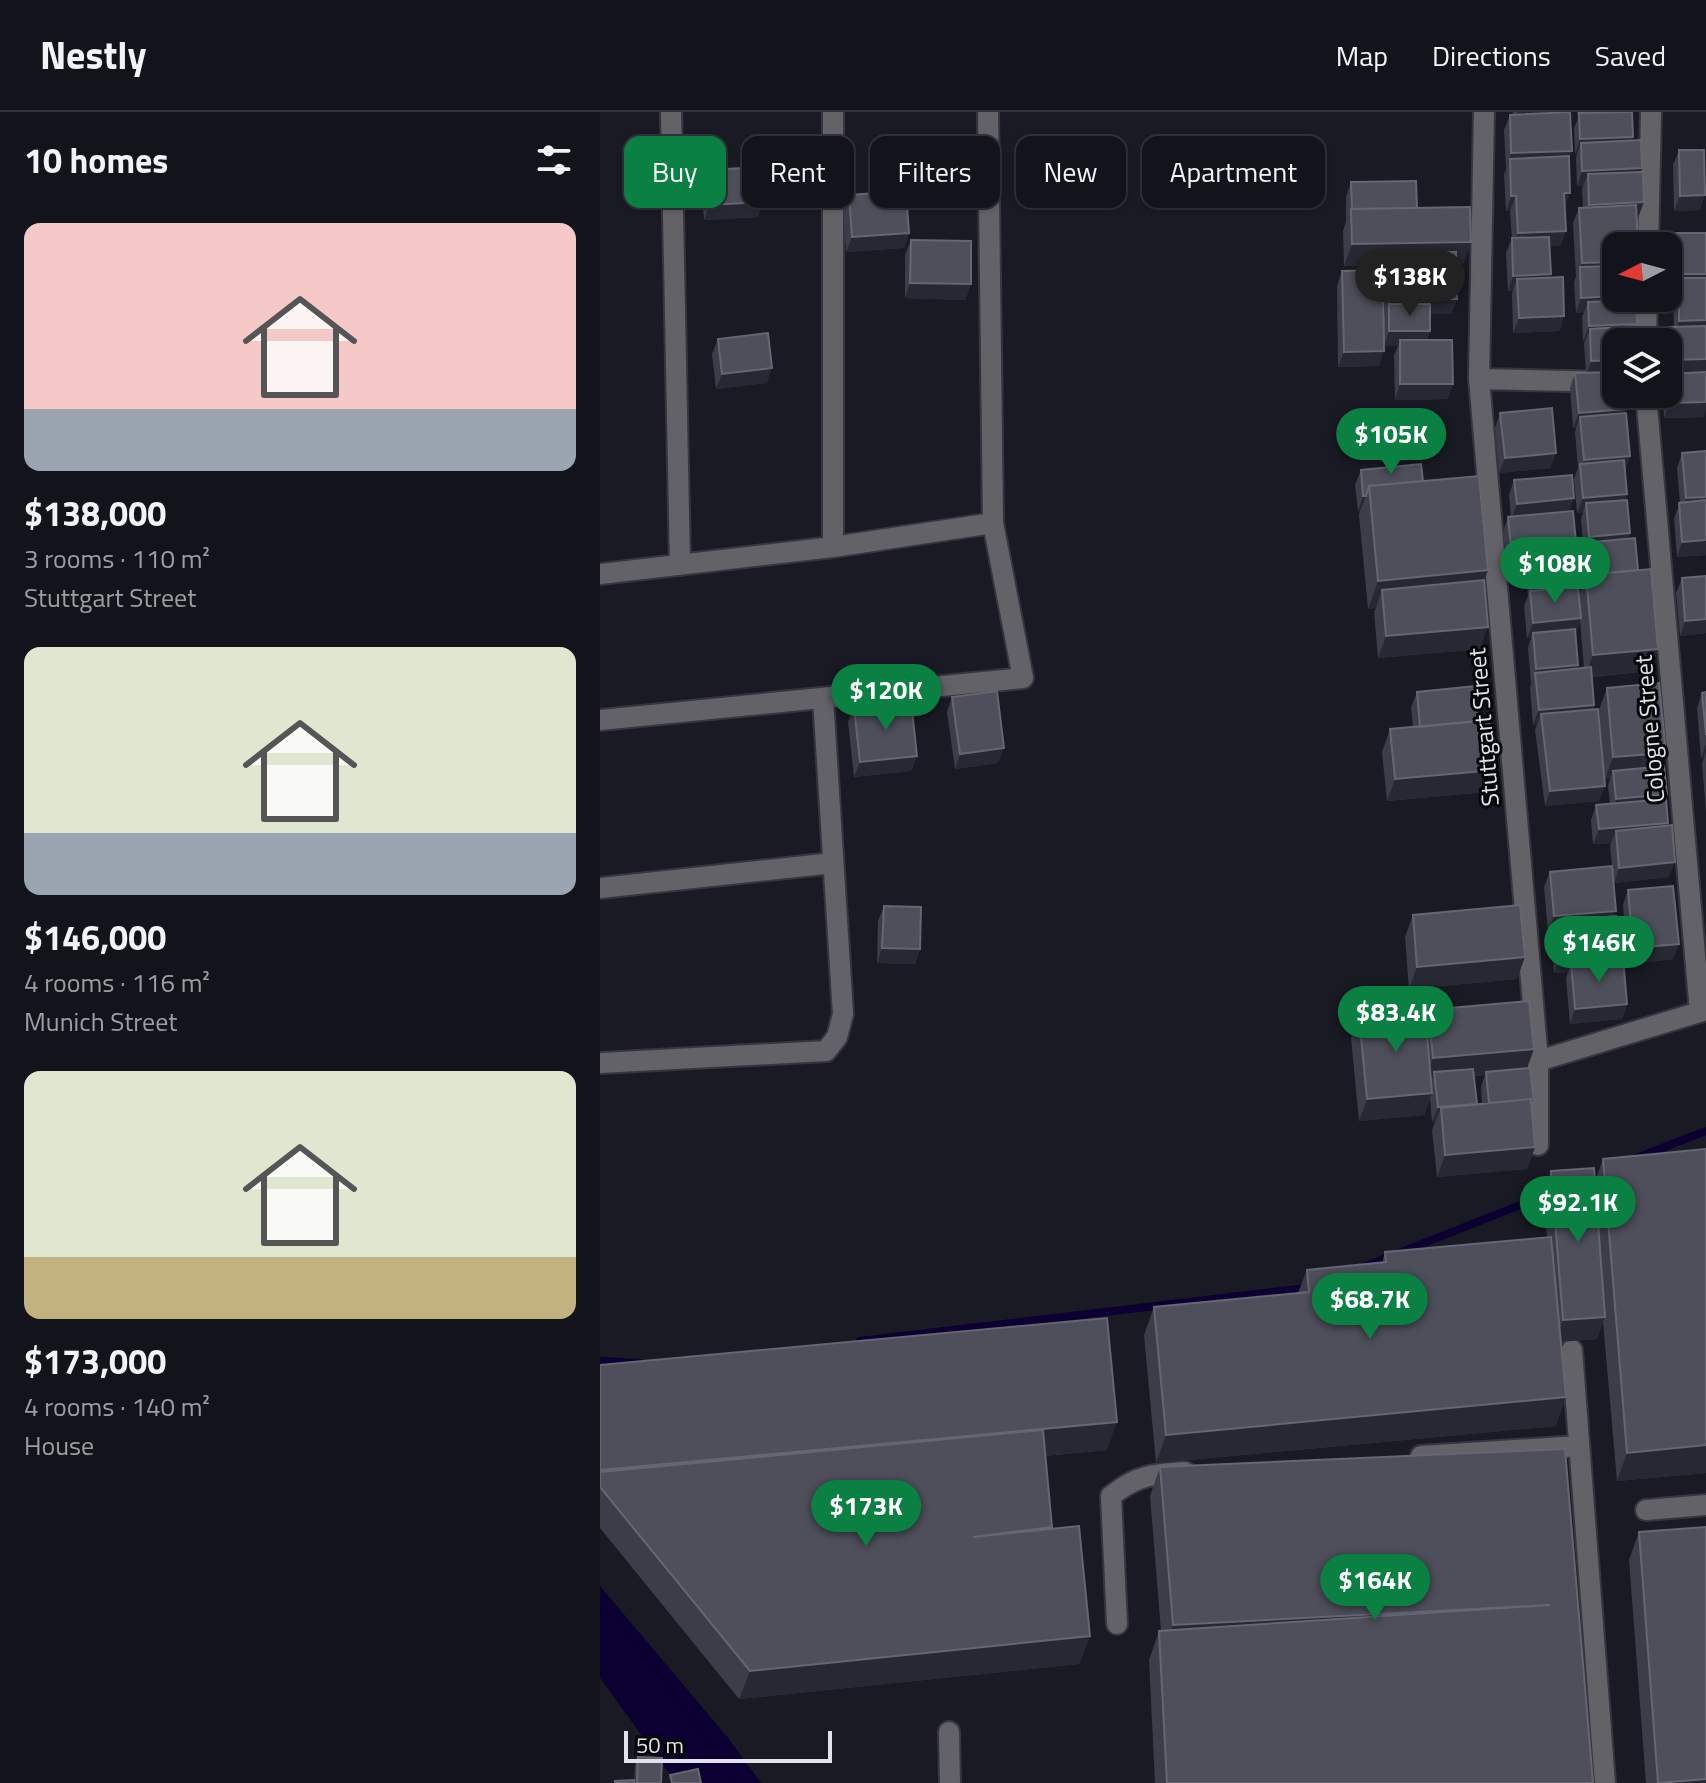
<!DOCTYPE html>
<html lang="en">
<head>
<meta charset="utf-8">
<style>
	body { margin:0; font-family:"Titillium Web",sans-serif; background:#1c1d24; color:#f1f3f6; height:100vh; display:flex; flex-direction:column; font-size:30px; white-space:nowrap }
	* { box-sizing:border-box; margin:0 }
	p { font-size:26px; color:#9d9ea3 }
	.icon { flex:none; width:44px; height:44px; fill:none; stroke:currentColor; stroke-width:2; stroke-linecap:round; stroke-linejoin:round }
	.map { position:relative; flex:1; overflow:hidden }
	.side { display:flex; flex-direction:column; background:#13141b; width:600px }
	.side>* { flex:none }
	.banner { position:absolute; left:24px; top:24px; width:760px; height:72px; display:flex; gap:16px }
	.needle { width:52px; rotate:264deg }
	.buttons { position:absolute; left:1002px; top:120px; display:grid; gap:16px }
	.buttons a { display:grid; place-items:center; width:80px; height:80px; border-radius:16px; background:#13141b; box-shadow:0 2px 6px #0004,0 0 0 2px #32333a; font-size:40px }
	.scale { position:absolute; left:24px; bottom:20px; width:208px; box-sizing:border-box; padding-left:8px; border:4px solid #e1e2ea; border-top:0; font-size:22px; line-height:28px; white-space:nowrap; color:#e1e2ea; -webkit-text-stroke:6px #050609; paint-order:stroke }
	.price { position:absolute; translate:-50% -68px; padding:0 18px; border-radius:28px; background:#0b8043; color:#fff; font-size:26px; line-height:52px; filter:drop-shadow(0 2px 4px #0008) }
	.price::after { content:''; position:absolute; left:50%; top:48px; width:24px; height:18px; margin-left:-12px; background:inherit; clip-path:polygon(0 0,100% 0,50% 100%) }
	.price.current { background:#222; color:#fff }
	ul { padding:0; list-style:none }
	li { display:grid; align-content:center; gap:16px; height:424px; padding:0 24px }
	li span { display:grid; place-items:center; height:248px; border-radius:16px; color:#555 }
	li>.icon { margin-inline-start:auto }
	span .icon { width:144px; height:144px; fill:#fffc; stroke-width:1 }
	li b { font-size:34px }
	h2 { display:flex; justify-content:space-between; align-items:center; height:96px; padding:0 24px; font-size:34px }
	.tag { padding:0 28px; border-radius:16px; background:#13141b; box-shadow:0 2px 6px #0004,0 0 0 2px #32333a; font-size:28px; line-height:72px }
	.tag.current { background:#0b8043; color:#fff }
	header { display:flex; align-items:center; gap:48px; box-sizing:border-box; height:112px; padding:0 40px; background:#13141b; border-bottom:2px solid #32333a }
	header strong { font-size:38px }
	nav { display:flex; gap:44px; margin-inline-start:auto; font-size:28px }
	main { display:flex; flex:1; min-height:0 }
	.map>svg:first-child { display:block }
</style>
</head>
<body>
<header>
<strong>Nestly</strong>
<nav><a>Map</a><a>Directions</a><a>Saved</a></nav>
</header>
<main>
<section class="side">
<h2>10 homes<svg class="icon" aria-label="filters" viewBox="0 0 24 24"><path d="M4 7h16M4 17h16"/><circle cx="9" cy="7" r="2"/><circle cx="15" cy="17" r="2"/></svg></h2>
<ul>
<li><span style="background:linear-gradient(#f6c9c9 75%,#9aa5b1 0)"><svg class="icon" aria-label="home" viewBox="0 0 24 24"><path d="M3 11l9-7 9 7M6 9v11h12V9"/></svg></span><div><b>$138,000</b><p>3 rooms · 110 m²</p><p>Stuttgart Street</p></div></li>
<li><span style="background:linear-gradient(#dfe7d0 75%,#9aa5b1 0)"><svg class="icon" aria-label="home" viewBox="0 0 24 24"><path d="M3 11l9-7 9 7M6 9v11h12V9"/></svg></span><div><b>$146,000</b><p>4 rooms · 116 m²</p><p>Munich Street</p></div></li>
<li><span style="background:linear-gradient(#dfe7d0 75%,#c2b280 0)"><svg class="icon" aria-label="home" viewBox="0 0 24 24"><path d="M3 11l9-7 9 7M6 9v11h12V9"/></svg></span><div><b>$173,000</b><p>4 rooms · 140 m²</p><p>House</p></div></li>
</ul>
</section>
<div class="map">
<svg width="1106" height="1671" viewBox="0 0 1106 1671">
	<rect width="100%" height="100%" fill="#191a24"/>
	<!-- water -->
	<path fill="#0b0031" d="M0 1474 129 1627 161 1671H108L0 1536Z"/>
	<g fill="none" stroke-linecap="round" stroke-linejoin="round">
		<!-- stream -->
		<path stroke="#0b0031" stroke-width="8" d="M1036 1046 1106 1019
			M761 1156 953 1080
			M260 1229 707 1176
			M0 1249 40 1251"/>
		<!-- river -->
		<path stroke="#0b0031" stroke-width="50" d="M0 1523 107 1671"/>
		<!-- minor casing -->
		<g stroke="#353640" stroke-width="24">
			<path id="minor" d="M71 0 80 453
				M884 0 879 267 938 949V1033
				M1048 134 1051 0
				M1046 230 1047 186
				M879 267 1016 270
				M1046 282 1100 900
				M233 435V0
				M0 462 233 435 393 411
				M0 608 423 566 393 411 388 0
				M0 776 233 751
				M938 949 1106 898
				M0 951 226 939 237 925 243 902 223 586
				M972 1238 1005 1671
				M821 1344 978 1334
				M1046 1398 1106 1393
				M517 1512 511 1384C537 1363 553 1362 585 1360
				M349 1620 350 1671"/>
		</g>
		<!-- minor -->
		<use href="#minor" stroke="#626268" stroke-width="20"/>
	</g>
	<!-- wall -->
	<path fill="#3c3d49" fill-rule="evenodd" d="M913 0H971L969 47 965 96 966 119 960 134H950V165L964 204 959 219 913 221 912 182 913 178 908 179 906 141 912 126 910 99H906L904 62 906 57 904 18 910 3H913Z
		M977 0H1032V28L1042 56 1038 106H1037L1016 186H1034L1037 212 1036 214 1016 230 1030 344 1025 359 1027 382 1025 388 1028 427 1038 458 1058 537 1050 559 992 565 994 593 993 598 1005 674 999 689 945 694 935 618 937 613H933L930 576 931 572 928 536 931 525 927 526 924 494 928 484 925 454 927 449 906 451 903 420 908 405H911L909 383 914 368 974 386 969 399 976 430 975 434 978 470 976 475 979 483 981 477 978 446 983 432 981 407 983 400 977 401 974 367 978 356 975 320 976 316H973L970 276 975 261H986L984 232 985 229H983L982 205 984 200 976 201 974 170 976 165 973 111 979 96 983 95 982 77 983 74H977L976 46 977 42H975L974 16 978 6ZM980 509 984 556 977 557 978 553 976 521Z
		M1079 38 1100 98 1074 99 1073 53Z
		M107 58 158 105 104 108 102 73Z
		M751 70 817 96 871 130 863 152H856L857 187 851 202H830V219L827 228 853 272 847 287 795 288 794 243 798 234H784L779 254 738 255 737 174 742 159 784 206 785 202 784 157 786 153 744 154 743 119 746 109V85Z
		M249 83 309 121 304 136 246 140 243 98Z
		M1076 121 1104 305 1064 306 1063 282H1068V230H1063L1069 215H1074L1073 181 1075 178H1072L1071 136Z
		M311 128 371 172 365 188 305 186V143Z
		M118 227 167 271 116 277 112 242Z
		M900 301 956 341 950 356 899 361 895 316Z
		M1082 341 1106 443 1077 445 1074 406 1080 391 1077 356Z
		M761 358 823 369 884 470 880 537 778 546 774 500 776 496 768 497 759 403 760 399H758L755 373Z
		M1106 464V521L1080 524 1076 481 1082 466Z
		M1007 576 1061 655 1067 682 1065 687 1068 711 1067 714 1069 765 1014 771 1010 734 1011 731 993 732 991 708 996 693 1010 692 1008 674 1010 667H1005L999 598Z
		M817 580 886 680 787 689 782 640 790 617 813 615 811 595Z
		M1106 580V700L1102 652 1104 645 1101 646 1097 596 1102 581Z
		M352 585 398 651 355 657 347 600Z
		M254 595 317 644 311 659 254 665 248 610Z
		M950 760 1014 804 1019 841 1017 846 1027 892 1022 907 970 912 966 866 968 860 954 861 951 824 953 819H948L944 775Z
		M1028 778 1073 847 1028 852 1023 793Z
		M284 794 320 837 315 852 277 851 278 809Z
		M813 803 917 867 809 877 805 825Z
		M828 898 927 956 935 1035 927 1057 837 1065 832 1018 835 1010H832L830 987 824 1003 759 1009 751 926 759 904 826 906ZM885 963 881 975 882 992H876L874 964Z
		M1003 1047 1106 1361 1017 1369 1003 1210 997 1227 961 1230 956 1314 556 1351 544 1223 554 1195 698 1181 707 1158 782 1151 785 1140 947 1125 943 1081 951 1059 995 1069Z
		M0 1253 507 1338 445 1344 452 1417 490 1524 479 1552 139 1587 0 1416Z
		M560 1355 993 1671H555L549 1548 559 1519H561L550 1384Z
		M1039 1420 1106 1671H1046L1029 1448Z
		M38 1645 61 1671H34L35 1652Z"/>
	<!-- shaded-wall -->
	<path fill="#272833" d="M918 0H971L967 10 914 12Z
		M1033 25 1028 40 981 31 977 42H975L980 27Z
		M972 39 967 54 910 47 906 57 911 41Z
		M1042 56 1037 72 988 62 983 74H977L982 59Z
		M964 81H970L965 96Z
		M1105 83 1100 98 1074 99 1080 84Z
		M911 84H916L910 99H906Z
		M163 90 158 105 104 108 109 93Z
		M1044 90 1038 106 984 108 989 93Z
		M966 119 960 134 912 136 918 121Z
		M309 121 304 136 246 140 252 125Z
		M871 130 863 152 790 153V141L786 153 744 154 752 132Z
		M1016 150V165L980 156 982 151Z
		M951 162 945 177 917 167 913 178 908 179 913 164Z
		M1077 162H1106V177L1079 166 1075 178H1072Z
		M310 171 371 172 365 188 305 186Z
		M1016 184V186H1034L1030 199 988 190 984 200 976 201 981 186Z
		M857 187 851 202 789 203V193L791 188Z
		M964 204 959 219 913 221 919 206Z
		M1106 208V223L1074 224 1079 209Z
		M1037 212 1031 227 990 217 985 229H983L989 214Z
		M789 219H830L825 234 800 228 798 234H784Z
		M784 239 779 254 738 255 744 240Z
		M1106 247V262L1068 263 1069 248Z
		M1016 248V263L986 264 991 249Z
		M172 256 167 271 116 277 122 262Z
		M800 272H853L847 287 795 288Z
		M1106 290V298L1104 305 1064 306 1070 291Z
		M1026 297 1020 312 980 305 976 316H973L979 301Z
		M956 341 950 356 899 361 905 346Z
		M1030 344 1025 359H980L984 348Z
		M1027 382 1022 397 986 391 983 400 977 401 983 386Z
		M763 384H766L760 399H758Z
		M1106 385V399L1081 401 1086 386Z
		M974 386 968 402 911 407 917 392Z
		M1030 421 1025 436 984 440 989 425Z
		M1106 428V443L1077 445 1082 430Z
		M976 430 971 445 931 439 927 449 906 451 911 436Z
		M888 458 878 487 782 478 776 496 768 497 778 469Z
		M978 470 973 486 930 485 934 475Z
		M981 506 976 521H933L931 525 927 526 933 511Z
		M1106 507V521L1080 524 1085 509Z
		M888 515 880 537 778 546 786 524Z
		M1058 537 1050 559 985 565 993 543Z
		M978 553 973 568 935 561 936 557Z
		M994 593 989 608 941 602 937 613H933L939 598Z
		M1106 632V641L1104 645 1101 646Z
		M404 636 398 651 355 657 360 642Z
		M1066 641 1058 663 1013 659 1010 667H1005L1013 645Z
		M317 644 311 659 254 665 260 650Z
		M894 658 886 680 787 689 795 667Z
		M1005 674 999 689 945 694 950 679Z
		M1067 682 1061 697 1011 702 1016 687Z
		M1068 711 1062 726 1016 719 1011 731 993 732 999 717Z
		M1075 750 1069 765 1014 771 1019 756Z
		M1016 799 1011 814 957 809 953 819H948L954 804Z
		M1079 832 1073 847 1028 852 1033 836Z
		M282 836 320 837 315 852 277 851Z
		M1019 841 1013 856 971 851 968 860 954 861 960 846Z
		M925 845 917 867 809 877 817 855Z
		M1027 892 1022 907 970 912 975 897Z
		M934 937 926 959 886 960 885 963 835 968 834 960 832 968 825 969 833 946Z
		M832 981 824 1003 759 1009 767 987Z
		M838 995 841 996 835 1010H832Z
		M935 1035 927 1057 837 1065 845 1043Z
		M1005 1205 997 1227 955 1230 963 1208Z
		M966 1285 956 1314 556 1351 566 1323Z
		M517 1310 507 1338 8 1385 0 1375V1358Z
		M1106 1333V1361L1017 1369 1027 1341Z
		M950 1493 563 1542 573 1513Z
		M490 1524 479 1552 139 1587 150 1559Z
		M1106 1667V1671H1058Z"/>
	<!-- building -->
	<path fill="#4e4f5a" stroke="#656671" stroke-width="2" d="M970 0 972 39 911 41 910 3Z
		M1032 0 1033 25 980 27 979 1Z
		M1041 28 1042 56 982 59 981 31Z
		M1079 38H1104L1105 83 1080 84Z
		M969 44 970 81H964L966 119 918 121 916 84H911L910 47Z
		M161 55 163 90 109 93 107 58Z
		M1043 60 1044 90 989 93 988 62Z
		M816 69 817 96 752 97 751 70Z
		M306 79 309 121 252 125 249 83Z
		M1036 93 1038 134H1016V150L982 151 979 96Z
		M870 95 871 130 752 132 751 97Z
		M1076 121H1106V162H1077Z
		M949 125 951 162 913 164 912 126Z
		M311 128 371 129V172L310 171Z
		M856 140 857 187 791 188 790 141Z
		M1016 154V184L981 186 980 155Z
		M783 158 784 239 744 240 742 159Z
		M963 165 964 204 919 206 917 167Z
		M1079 166H1106V208L1079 209Z
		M1036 188 1037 212 989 214 988 190Z
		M789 192H830V219H789Z
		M1038 214 1039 230H1016V248L991 249 990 217Z
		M1106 214V247L1069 248V215Z
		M168 221 172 256 122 262 118 227Z
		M800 228H852L853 272H800Z
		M1016 260V282H1024L1026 297 979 301 975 261Z
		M1106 260V290L1070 291 1068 262Z
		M952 296 956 341 905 346 900 301Z
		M1026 301 1030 344 984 348 980 305Z
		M1106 339V385L1086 386 1082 341Z
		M1024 348 1027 382 983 386 980 352Z
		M821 352 823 369 769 374 766 384H763L761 358Z
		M972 363 974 386 917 392 914 368Z
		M879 364 888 458 778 469 769 374Z
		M1027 388 1030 421 989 425 986 391Z
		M1106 388V428L1082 430 1079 391Z
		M973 399 976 430 911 436 908 405Z
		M1035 426 1038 458 986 463 983 431Z
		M975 434 978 470 934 475 931 439Z
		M1051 457 1058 537 993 543 986 463Z
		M1106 464V507L1085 509 1082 466Z
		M884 468 888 515 786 524 782 478Z
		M978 475 981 506 933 511 930 479Z
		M975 517 978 553 936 557 933 521Z
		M991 555 994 593 939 598 935 561Z
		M1059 571 1066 641 1013 645 1007 576Z
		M875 574 878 609 820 615 817 580Z
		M397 579 404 636 360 642 352 585Z
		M1106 580V623L1102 581Z
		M311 589 317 644 260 650 254 595Z
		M998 597 1005 674 950 679 941 602Z
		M889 608 894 658 795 667 790 617Z
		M1064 654 1067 682 1016 687 1013 659Z
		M1066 687 1068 711 999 717 996 693Z
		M1072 713 1075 750 1019 756 1016 719Z
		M1012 754 1016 799 954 804 950 760Z
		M1073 774 1079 832 1033 836 1028 778Z
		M920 793 925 845 817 855 813 803Z
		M284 794 321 795 320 837 282 836Z
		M1016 804 1019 841 960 846 957 809Z
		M1023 846 1027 892 975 897 971 851Z
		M929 889 934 937 833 946 828 898Z
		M825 898 832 981 767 987 759 904Z
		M930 956 934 991H931V987L889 991 886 960Z
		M873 957 877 992 838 995 834 960Z
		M931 987 935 1035 845 1043 841 996Z
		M1106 1037V1333L1027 1341 1003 1047Z
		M994 1056 1005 1205 963 1208 951 1059Z
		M951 1125 966 1285 566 1323 554 1195 709 1180 707 1158 786 1150 785 1140Z
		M507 1206 517 1310 0 1358V1253Z
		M443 1318 452 1415 373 1425 479 1414 490 1524 150 1559 0 1375V1360Z
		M965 1337 993 1671H567L559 1519 950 1493 573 1513 560 1355Z
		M1106 1415V1667L1058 1671 1039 1420Z
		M38 1645 62 1646 61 1671H37Z
		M98 1657 101 1671H72L70 1663Z
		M34 1668V1671H15V1669Z"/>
	<g text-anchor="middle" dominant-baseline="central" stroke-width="6" stroke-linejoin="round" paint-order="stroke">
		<!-- street labels -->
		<g font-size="24" fill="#e1e2ea" stroke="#050609">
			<text transform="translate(883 615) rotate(-95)">Stuttgart Street</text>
			<text transform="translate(1049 617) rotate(-95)">Cologne Street</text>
		</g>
	</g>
</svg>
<div class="buttons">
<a><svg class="needle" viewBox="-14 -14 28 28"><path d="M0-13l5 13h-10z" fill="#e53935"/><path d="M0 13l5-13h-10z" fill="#9d9ea3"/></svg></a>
<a><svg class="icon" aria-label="layers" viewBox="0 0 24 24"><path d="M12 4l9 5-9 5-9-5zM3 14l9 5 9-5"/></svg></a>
</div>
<div class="scale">50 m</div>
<b class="price current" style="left:810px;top:206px">$138K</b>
<b class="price" style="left:791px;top:364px">$105K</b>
<b class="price" style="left:955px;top:493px">$108K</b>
<b class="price" style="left:286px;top:620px">$120K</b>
<b class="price" style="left:999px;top:872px">$146K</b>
<b class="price" style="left:796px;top:942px">$83.4K</b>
<b class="price" style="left:978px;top:1132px">$92.1K</b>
<b class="price" style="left:770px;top:1229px">$68.7K</b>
<b class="price" style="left:266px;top:1436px">$173K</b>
<b class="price" style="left:775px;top:1510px">$164K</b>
<div class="banner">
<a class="tag current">Buy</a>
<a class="tag">Rent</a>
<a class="tag">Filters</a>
<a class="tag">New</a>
<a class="tag">Apartment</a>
</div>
</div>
</main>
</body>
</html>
